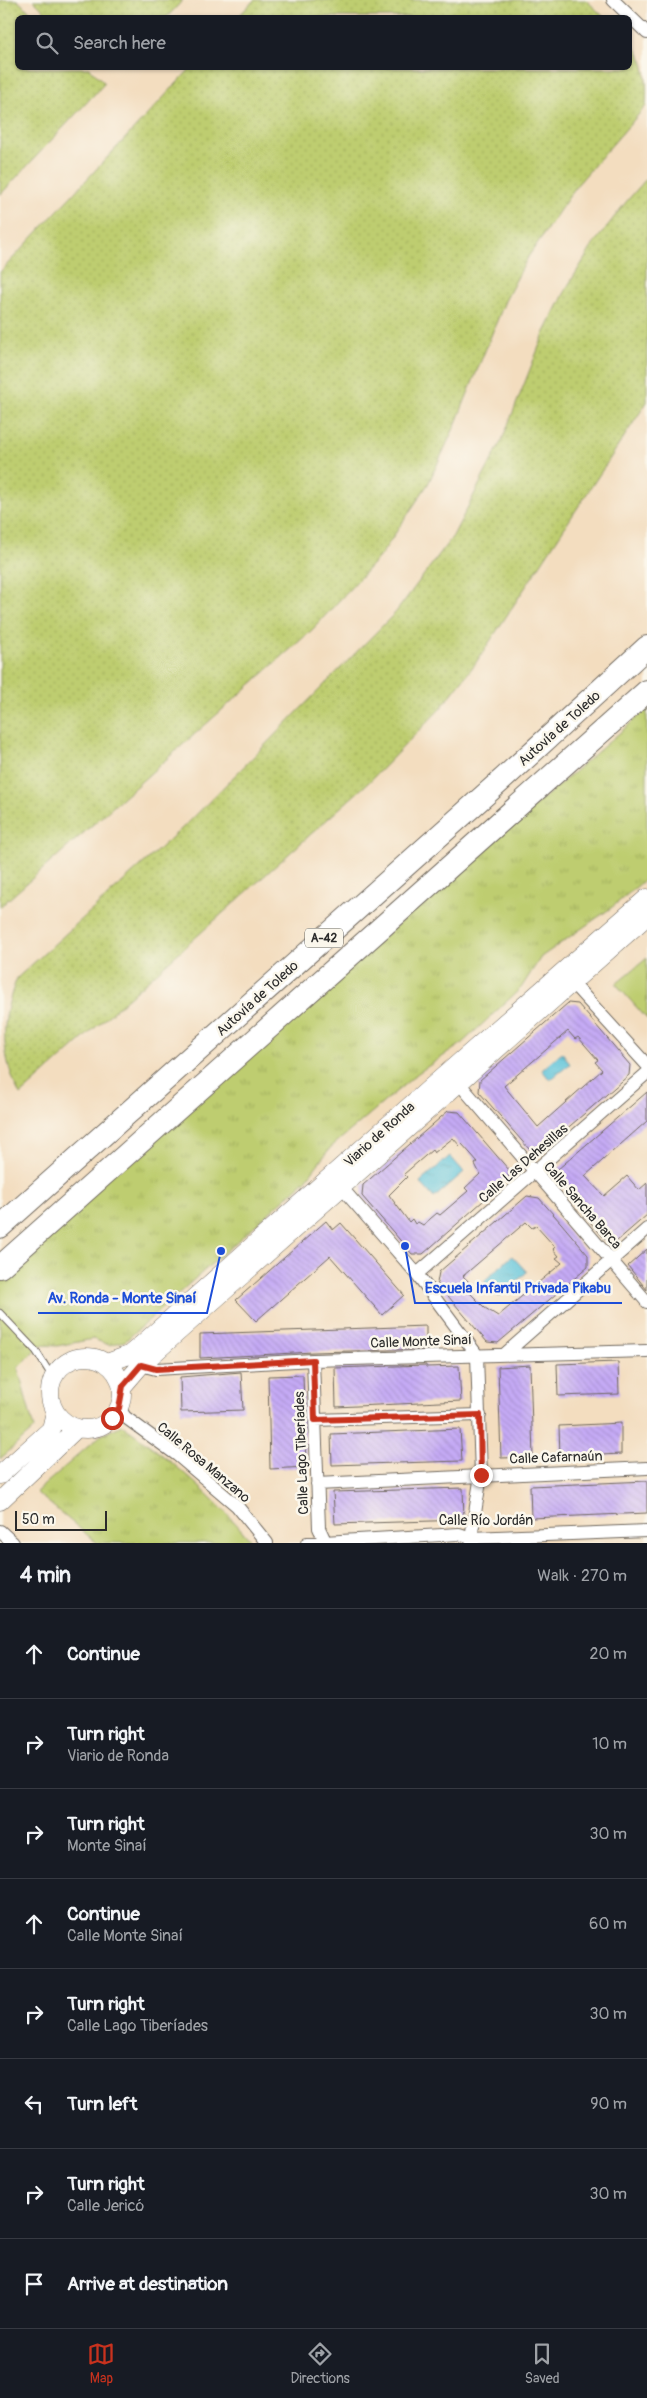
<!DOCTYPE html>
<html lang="en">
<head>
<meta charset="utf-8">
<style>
  :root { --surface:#171b24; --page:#242831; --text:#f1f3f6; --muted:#9ea1a6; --line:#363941; --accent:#c8321e }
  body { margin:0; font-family:Pangolin,sans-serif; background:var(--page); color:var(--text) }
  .scale { position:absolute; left:15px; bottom:12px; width:92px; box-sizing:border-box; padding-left:5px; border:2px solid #2b2b2b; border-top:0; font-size:14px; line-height:18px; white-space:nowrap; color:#2b2b2b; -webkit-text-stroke:4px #fbf7ec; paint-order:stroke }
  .stop { position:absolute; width:15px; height:15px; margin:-11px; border:4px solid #c8321e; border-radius:50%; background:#fff }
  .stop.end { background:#c8321e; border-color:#fff; box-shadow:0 1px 5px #0008 }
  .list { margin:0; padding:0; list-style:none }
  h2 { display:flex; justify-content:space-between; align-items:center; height:65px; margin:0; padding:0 20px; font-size:21px }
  h2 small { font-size:16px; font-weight:400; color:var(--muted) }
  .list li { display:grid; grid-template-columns:32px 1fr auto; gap:15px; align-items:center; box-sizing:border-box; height:90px; padding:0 20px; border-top:1px solid var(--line) }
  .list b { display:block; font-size:19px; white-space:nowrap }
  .list p { margin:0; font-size:16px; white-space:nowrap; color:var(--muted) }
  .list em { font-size:16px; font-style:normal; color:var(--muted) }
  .icon { flex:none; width:28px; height:28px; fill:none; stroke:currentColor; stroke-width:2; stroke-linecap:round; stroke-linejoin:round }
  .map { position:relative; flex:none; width:647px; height:1543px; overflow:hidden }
  .search { position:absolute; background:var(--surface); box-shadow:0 1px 4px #0004; left:15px; right:15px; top:15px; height:55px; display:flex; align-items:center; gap:12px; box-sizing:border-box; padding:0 18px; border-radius:8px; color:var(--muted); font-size:19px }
  .sheet { height:785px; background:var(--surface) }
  nav { display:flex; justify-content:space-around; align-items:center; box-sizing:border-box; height:70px; border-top:1px solid var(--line); background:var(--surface); font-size:14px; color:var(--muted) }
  nav a { display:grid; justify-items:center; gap:2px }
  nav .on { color:var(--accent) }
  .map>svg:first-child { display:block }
</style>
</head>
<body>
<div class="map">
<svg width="647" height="1543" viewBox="0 0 647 1543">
  <defs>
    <pattern id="grass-dots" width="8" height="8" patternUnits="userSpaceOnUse" patternTransform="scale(1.25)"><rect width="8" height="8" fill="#becd6f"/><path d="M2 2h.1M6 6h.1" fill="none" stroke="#a3b060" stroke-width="1.8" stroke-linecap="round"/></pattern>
    <pattern id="park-tufts" width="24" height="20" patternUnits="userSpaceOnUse" patternTransform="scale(1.25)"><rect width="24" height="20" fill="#becd6f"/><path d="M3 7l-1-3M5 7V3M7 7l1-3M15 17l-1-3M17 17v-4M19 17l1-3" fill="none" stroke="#a3b060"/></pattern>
    <pattern id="water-ripples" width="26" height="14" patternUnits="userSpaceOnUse" patternTransform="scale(1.25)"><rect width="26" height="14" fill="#5cc3d9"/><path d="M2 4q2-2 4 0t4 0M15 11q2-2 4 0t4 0" fill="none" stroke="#4c9fb0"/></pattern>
    <pattern id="building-back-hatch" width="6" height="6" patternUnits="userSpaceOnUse" patternTransform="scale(1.25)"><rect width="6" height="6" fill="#c5aaf5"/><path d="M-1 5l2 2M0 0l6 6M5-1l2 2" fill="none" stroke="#a992d2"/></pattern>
  </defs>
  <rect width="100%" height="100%" fill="#fbf7ec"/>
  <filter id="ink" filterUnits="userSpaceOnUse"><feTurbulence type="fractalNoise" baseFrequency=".02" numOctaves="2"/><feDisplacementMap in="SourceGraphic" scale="10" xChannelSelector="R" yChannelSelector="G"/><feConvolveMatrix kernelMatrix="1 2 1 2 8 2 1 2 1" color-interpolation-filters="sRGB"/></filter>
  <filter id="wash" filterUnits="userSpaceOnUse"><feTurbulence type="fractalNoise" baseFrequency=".0096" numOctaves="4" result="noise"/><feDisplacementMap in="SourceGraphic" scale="20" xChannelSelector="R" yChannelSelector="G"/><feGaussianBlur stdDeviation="1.12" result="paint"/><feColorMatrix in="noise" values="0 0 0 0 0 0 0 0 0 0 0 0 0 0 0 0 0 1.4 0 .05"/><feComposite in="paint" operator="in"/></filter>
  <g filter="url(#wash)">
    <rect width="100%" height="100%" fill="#f3ddbf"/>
    <path fill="url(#grass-dots)" stroke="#747c4d" d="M0 0H17L36 17 18 18V68H89L105 83 0 195Z
      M33 0H183L167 17 51 18Z
      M254 0H586L604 17H238Z
      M630 41C647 60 647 79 646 106L577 185 528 257 505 301 454 428 428 484 381 555 312 630 0 907V272L191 68H630Z
      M647 178V402L475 664 440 709 369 782 20 1095C0 1054 0 1021 17 978L190 821 396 612 453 536 502 440 544 334 569 284 595 242 626 202Z"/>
    <path fill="url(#park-tufts)" stroke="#747c4d" d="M647 709V878L611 908 541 957 521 988 460 1045 418 1073 330 1148 306 1180 125 1341 109 1345 93 1339 57 1346 41 1345 18 1368 34 1429 0 1459V1268Z
      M122 1425C170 1459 213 1495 251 1541L248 1543H97L36 1492 100 1436Z"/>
    <path fill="#becd6f" stroke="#747c4d" d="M647 958V1019L616 984Z"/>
    <path fill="url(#water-ripples)" stroke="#447782" d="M562 1052 570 1064 550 1080 542 1070Z
      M450 1156 464 1172 434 1198 420 1182Z
      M512 1256 527 1272 499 1297 484 1281Z"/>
    <g id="blocks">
      <path fill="url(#building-back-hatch)" fill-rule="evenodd" d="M568 1003 578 1004 630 1065 629 1075 541 1151 529 1149 479 1092 480 1080ZM568 1031 575 1039 578 1037 598 1060 595 1062 602 1070 538 1127 504 1086Z
        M647 1092V1121L585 1176 604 1196 627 1176 639 1190 647 1183V1215L617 1241 605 1239 583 1214 585 1212 556 1178 557 1170Z
        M448 1111 459 1112 509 1170 508 1179 423 1254H412L362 1196 363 1185ZM453 1138 460 1146 462 1144 478 1162 475 1164 480 1174 465 1188 468 1191 440 1215 437 1213 423 1225 418 1222 415 1224 412 1219 409 1222 389 1195 407 1177 404 1174 432 1150 434 1153Z
        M527 1196 539 1198 561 1223 588 1255V1267L498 1343 487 1342 437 1283 439 1272ZM526 1222 532 1228 536 1226 555 1247 553 1249 559 1256 556 1258 562 1263 498 1316 485 1308 470 1293 472 1291 467 1284 469 1282 463 1276Z
        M326 1221 333 1230 341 1223 404 1295 382 1315 330 1256 256 1321 236 1300Z
        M647 1249V1290L628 1266Z
        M426 1326V1349L313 1352 200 1358V1334Z
        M618 1362 619 1394 558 1396 557 1364Z
        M426 1365V1367L459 1366 461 1401 336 1407 335 1368Z
        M530 1365 533 1457 501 1458 498 1367Z
        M241 1372 243 1410 181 1412 180 1377Z
        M303 1375 306 1467 270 1469 268 1376Z
        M621 1423V1454L560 1457 559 1426Z
        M460 1429 462 1461 332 1465 331 1434Z
        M647 1481V1513L531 1518 530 1486Z
        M463 1488 464 1520 335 1524 333 1492Z"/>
    </g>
  </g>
  <g filter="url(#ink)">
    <use href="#blocks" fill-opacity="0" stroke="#71695f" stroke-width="1"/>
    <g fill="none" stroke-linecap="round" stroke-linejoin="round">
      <defs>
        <path id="lane" d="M0 1313 36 1351 53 1378"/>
        <path id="street" d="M613 0 647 33
          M566 976 647 1065
          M458 1082 647 1302
          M341 1187 417 1274 477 1355 481 1475 471 1538 473 1543
          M417 1274 647 1073
          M506 1353 647 1229
          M313 1360 319 1528 326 1543
          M141 1365 156 1369 313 1360 647 1351
          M119 1408 125 1417 177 1455 237 1506 267 1543
          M315 1420 480 1415
          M317 1484 647 1468
          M0 1531 13 1543
          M307 1543 459 1534 471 1538 647 1531"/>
        <path id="secondary" d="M50 1393a36 36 0 1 1 72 0a36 36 0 1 1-72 0Z
          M107 1363 129 1355 141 1345 431 1087 647 898
          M123 1386 141 1365 647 916
          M0 1475 51 1429 55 1412
          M0 1501 76 1429"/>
        <path id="highway" d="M0 1227 504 778 647 647
          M0 1267 647 691"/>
      </defs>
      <use href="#lane" stroke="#71695f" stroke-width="8"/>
      <use href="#street" stroke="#71695f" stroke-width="14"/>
      <use href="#secondary" stroke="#71695f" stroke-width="19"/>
      <use href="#highway" stroke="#71695f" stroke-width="24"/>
      <use href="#lane" stroke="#fff" stroke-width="6"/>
      <use href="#street" stroke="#fff" stroke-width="12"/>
      <use href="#secondary" stroke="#fff" stroke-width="18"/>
      <use href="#highway" stroke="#fff" stroke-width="22"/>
    </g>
  </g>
  <g fill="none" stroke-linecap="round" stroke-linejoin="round" filter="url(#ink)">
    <path stroke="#c8321e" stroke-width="6" d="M112 1418 119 1408 123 1386 141 1365 156 1369 313 1360 315 1420 480 1415 481 1475"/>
  </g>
  <g text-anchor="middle" stroke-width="5" stroke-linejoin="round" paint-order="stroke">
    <rect fill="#fbf7ec" stroke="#696865" stroke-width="1" x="305" y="928.5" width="38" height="19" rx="4"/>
    <g font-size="12" font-weight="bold" fill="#2b2b2b">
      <text x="324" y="942">A-42</text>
    </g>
    <g font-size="14" fill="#2b2b2b" stroke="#fbf7ec">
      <text transform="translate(559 728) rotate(-42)" y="5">Autovía de Toledo</text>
      <text transform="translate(257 998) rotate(-42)" y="5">Autovía de Toledo</text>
      <text transform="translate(379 1134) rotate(-42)" y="5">Viario de Ronda</text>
      <text transform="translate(523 1163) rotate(-41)" y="5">Calle Las Dehesillas</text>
      <text transform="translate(583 1205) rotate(49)" y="5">Calle Sancha Barca</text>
      <text transform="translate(421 1341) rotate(-2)" y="5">Calle Monte Sinaí</text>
      <text transform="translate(301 1453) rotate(-92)" y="5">Calle Lago Tiberíades</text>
      <text transform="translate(556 1457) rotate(-2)" y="5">Calle Cafarnaún</text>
      <text transform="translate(204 1462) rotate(40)" y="5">Calle Rosa Manzano</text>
      <text x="486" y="1525">Calle Río Jordán</text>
    </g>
  </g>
  <path fill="none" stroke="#1d4ed8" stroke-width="2" d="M405 1246L415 1303H622M221 1251L207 1313H38"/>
  <g fill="#1d4ed8" stroke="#fbf7ec" stroke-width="2">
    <circle cx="405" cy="1246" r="5"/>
    <circle cx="221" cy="1251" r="5"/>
  </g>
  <g font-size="15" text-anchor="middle" font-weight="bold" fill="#1d4ed8" stroke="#fbf7ec" stroke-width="5" stroke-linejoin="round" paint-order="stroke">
    <text x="518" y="1293">Escuela Infantil Privada Pikabu</text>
    <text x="122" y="1303">Av. Ronda - Monte Sinaí</text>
  </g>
</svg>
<div class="scale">50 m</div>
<div class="stop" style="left:112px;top:1418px"></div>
<div class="stop end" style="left:481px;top:1475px"></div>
<div class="search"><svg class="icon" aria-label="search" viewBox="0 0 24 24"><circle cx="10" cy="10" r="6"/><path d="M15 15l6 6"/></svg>Search here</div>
</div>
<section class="sheet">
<h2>4 min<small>Walk · 270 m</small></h2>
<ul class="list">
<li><svg class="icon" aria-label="ahead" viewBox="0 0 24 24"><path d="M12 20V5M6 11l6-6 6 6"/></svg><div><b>Continue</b></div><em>20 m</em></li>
<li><svg class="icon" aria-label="right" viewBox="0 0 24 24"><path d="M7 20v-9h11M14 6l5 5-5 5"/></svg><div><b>Turn right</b><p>Viario de Ronda</p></div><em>10 m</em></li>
<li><svg class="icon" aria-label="right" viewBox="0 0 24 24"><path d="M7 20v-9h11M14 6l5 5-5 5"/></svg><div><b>Turn right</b><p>Monte Sinaí</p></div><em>30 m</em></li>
<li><svg class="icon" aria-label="ahead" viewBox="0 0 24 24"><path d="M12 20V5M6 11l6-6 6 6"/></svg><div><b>Continue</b><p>Calle Monte Sinaí</p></div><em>60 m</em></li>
<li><svg class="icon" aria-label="right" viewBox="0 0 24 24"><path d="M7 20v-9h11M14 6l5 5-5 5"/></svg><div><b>Turn right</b><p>Calle Lago Tiberíades</p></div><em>30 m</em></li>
<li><svg class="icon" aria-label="left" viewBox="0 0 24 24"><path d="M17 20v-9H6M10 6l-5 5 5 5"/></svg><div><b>Turn left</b></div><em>90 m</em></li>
<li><svg class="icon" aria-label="right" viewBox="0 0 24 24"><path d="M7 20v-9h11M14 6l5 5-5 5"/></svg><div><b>Turn right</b><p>Calle Jericó</p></div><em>30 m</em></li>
<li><svg class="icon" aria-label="arrive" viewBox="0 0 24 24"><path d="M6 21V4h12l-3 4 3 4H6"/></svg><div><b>Arrive at destination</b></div></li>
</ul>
</section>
<nav>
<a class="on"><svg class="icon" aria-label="map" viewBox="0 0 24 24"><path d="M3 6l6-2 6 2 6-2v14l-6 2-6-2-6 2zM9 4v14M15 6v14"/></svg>Map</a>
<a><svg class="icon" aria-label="directions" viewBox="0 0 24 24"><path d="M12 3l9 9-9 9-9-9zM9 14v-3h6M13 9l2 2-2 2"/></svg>Directions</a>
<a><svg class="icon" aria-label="saved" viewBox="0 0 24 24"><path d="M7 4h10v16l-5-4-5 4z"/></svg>Saved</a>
</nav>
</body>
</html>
